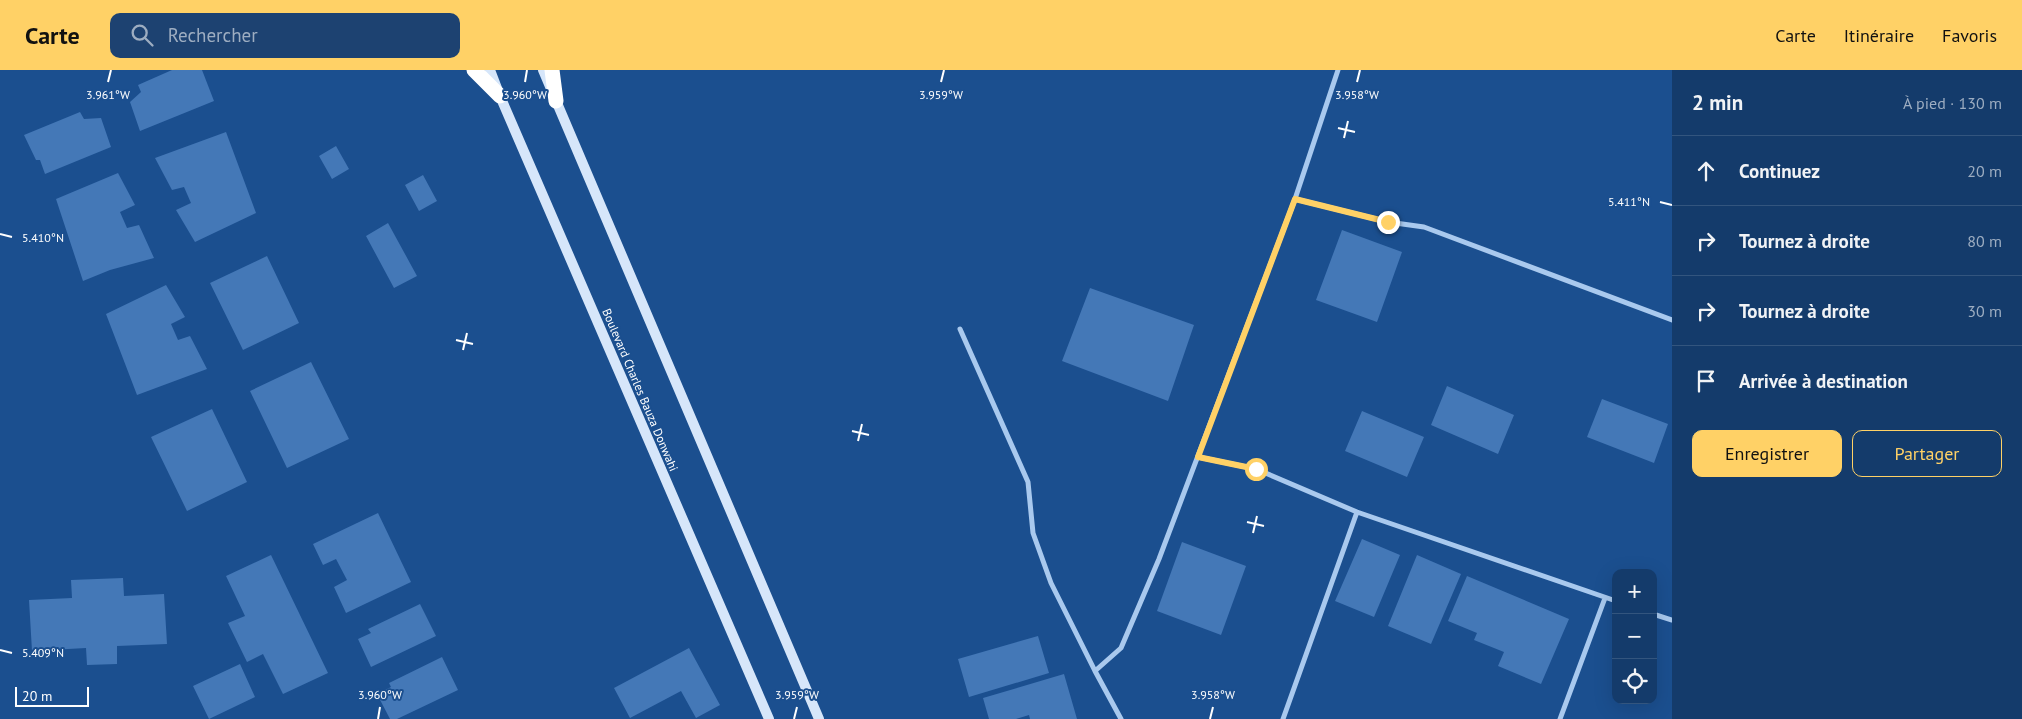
<!DOCTYPE html>
<html lang="fr">
<head>
<meta charset="utf-8">
<style>
  :root { --surface:#143b6b; --page:#1d4271; --text:#f1f3f6; --muted:#9dadc1; --line:#33557e; --accent:#ffd166 }
  body { margin:0; font-family:"PT Sans",sans-serif; background:var(--page); color:var(--text) }
  .controls { position:absolute; right:15px; bottom:15px; display:grid; overflow:hidden; border-radius:10px; box-shadow:0 5px 20px #0002 }
  .controls button { width:45px; height:45px; display:grid; place-items:center; padding:0; border:0; border-bottom:1px solid var(--line); background:var(--surface); color:var(--text); font:25px sans-serif }
  .scale { position:absolute; left:15px; bottom:12px; width:74px; box-sizing:border-box; padding-left:5px; border:2px solid #fff; border-top:0; font-size:14px; line-height:18px; white-space:nowrap; color:#fff; -webkit-text-stroke:4px #1b4f8f; paint-order:stroke }
  .stop { position:absolute; width:15px; height:15px; margin:-11px; border:4px solid #ffd166; border-radius:50%; background:#fff }
  .stop.end { background:#ffd166; border-color:#fff; box-shadow:0 1px 5px #0008 }
  .list { margin:0; padding:0; list-style:none }
  h2 { display:flex; justify-content:space-between; align-items:center; height:65px; margin:0; padding:0 20px; font-size:21px }
  h2 small { font-size:16px; font-weight:400; color:var(--muted) }
  .list li { display:grid; grid-template-columns:32px 1fr auto; gap:15px; align-items:center; box-sizing:border-box; height:70px; padding:0 20px; border-top:1px solid var(--line) }
  .list b { display:block; font-size:19px; white-space:nowrap }
  .list em { font-size:16px; font-style:normal; color:var(--muted) }
  .actions { display:flex; gap:10px; padding:15px 20px }
  .actions a { flex:1; padding:11px 0; border:1px solid var(--accent); border-radius:10px; text-align:center; font-size:18px; color:var(--accent) }
  .actions .main { background:var(--accent); color:#111 }
  .icon { flex:none; width:28px; height:28px; fill:none; stroke:currentColor; stroke-width:2; stroke-linecap:round; stroke-linejoin:round }
  .map { position:relative; flex:none; width:1672px; height:649px; overflow:hidden }
  header { display:flex; align-items:center; gap:30px; box-sizing:border-box; height:70px; padding:0 25px; background:var(--accent); color:#111 }
  header strong { font-size:24px }
  nav { display:flex; gap:28px; margin-inline-start:auto; font-size:18px }
  .search { width:350px; height:45px; background:var(--page); display:flex; align-items:center; gap:12px; box-sizing:border-box; padding:0 18px; border-radius:10px; color:var(--muted); font-size:19px }
  main { display:flex }
  aside { flex:1; background:var(--surface) }
  .map>svg:first-child { display:block }
</style>
</head>
<body>
<header>
<strong>Carte</strong>
<div class="search"><svg class="icon" aria-label="search" viewBox="0 0 24 24"><circle cx="10" cy="10" r="6"/><path d="M15 15l6 6"/></svg>Rechercher</div>
<nav><a>Carte</a><a>Itinéraire</a><a>Favoris</a></nav>
</header>
<main>
<div class="map">
<svg width="1672" height="649" viewBox="0 0 1672 649">
  <rect width="100%" height="100%" fill="#1b4f8f"/>
  <path fill="#4478b7" d="M172 0H202L214 31 140 61 130 32 141 22 138 15Z
    M80 42 84 49 101 48 111 77 45 104 40 90H36L24 65Z
    M226 62 256 143 195 172 176 140 191 133 184 117 172 120 155 88Z
    M336 76 349 99 332 109 319 86Z
    M118 103 135 135 120 142 127 158 139 155 154 188 110 200 83 211 56 129Z
    M423 105 437 131 419 141 405 115Z
    M388 153 417 206 394 218 366 166Z
    M1342 160 1402 182 1377 252 1316 230Z
    M267 186 299 253 243 280 210 213Z
    M166 215 185 247 171 254 178 270 190 266 207 299 137 325 106 244Z
    M1090 218 1194 255 1168 331 1062 291Z
    M311 292 349 369 287 398 250 321Z
    M1447 316 1514 345 1498 384 1431 355Z
    M1602 329 1668 354 1654 393 1587 367Z
    M212 339 247 412 187 441 151 367Z
    M1362 341 1424 367 1407 407 1345 381Z
    M378 443 411 512 346 543 334 517 347 510 336 489 323 495 313 474Z
    M1362 469 1400 485 1374 547 1335 531Z
    M1182 472 1246 496 1221 565 1157 541Z
    M271 485 328 603 283 624 263 584 247 592 228 553 245 546 226 506Z
    M1417 485 1461 504 1431 574 1388 556Z
    M1467 506 1569 549 1541 614 1498 596 1504 582 1474 570 1477 563 1448 551Z
    M123 508 124 526 164 524 167 574 117 576V594L87 595 86 578 32 581 29 530 72 528 71 510Z
    M420 534 436 566 371 597 358 569 371 563 368 559Z
    M1038 566 1049 603 969 627 958 589Z
    M689 578 720 635 696 648 681 621 630 648 614 618Z
    M442 587 458 620 397 649H390L377 624 391 617 389 613Z
    M240 594 255 627 209 649 193 616Z
    M1064 604 1077 649H1030L1029 645 1016 649H989L983 628Z"/>
  <g fill="none" stroke-linecap="round" stroke-linejoin="round">
    <path stroke="#a9c9ee" stroke-width="5" d="M1295 129 1388 152 1424 157 1672 250
      M960 259 1028 412 1033 463 1051 513 1095 601 1121 649
      M1198 387 1256 399 1357 442 1616 531
      M1653 544 1672 550
      M1095 601 1121 578 1159 489 1295 129 1338 0
      M1283 649 1357 442
      M1560 649 1605 528"/>
    <path stroke="#d6e6fa" stroke-width="10" d="M490 0 500 26 769 649
      M543 0 819 649"/>
    <path stroke="#fff" stroke-width="15" d="M474 0 500 26
      M552 0 556 31"/>
  </g>
  <g fill="none" stroke-linecap="round" stroke-linejoin="round">
    <path stroke="#ffd166" stroke-width="6" d="M1256 399 1198 387 1295 129 1388 152"/>
  </g>
  <path fill="none" stroke="#fff" stroke-width="2" d="M108 12 111 0M525 12 527 0M941 12 944 0M1357 12 1360 0M1338 58 1355 62M1344 68 1348 51M1660 132 1672 135M0 164 12 167M456 270 473 274M463 280 467 263M852 361 869 365M858 371 862 354M1247 452 1264 456M1253 463 1257 446M0 580 12 583M378 649 380 637M794 649 797 637M1210 649 1213 637"/>
  <g text-anchor="middle" stroke-width="4" stroke-linejoin="round" paint-order="stroke">
    <g font-size="12" fill="#fff" stroke="#1b4f8f">
      <text transform="translate(640 320) rotate(67)" y="4">Boulevard Charles Bauza Donwahi</text>
    </g>
  </g>
  <g font-size="12" text-anchor="middle" fill="#fff" stroke="#1b4f8f" stroke-width="4" stroke-linejoin="round" paint-order="stroke">
    <text x="108" y="29">3.961°W</text>
    <text x="525" y="29">3.960°W</text>
    <text x="941" y="29">3.959°W</text>
    <text x="1357" y="29">3.958°W</text>
    <text x="1629" y="136">5.411°N</text>
    <text x="43" y="172">5.410°N</text>
    <text x="43" y="587">5.409°N</text>
    <text x="380" y="629">3.960°W</text>
    <text x="797" y="629">3.959°W</text>
    <text x="1213" y="629">3.958°W</text>
  </g>
</svg>
<div class="controls">
<button>+</button>
<button>−</button>
<button><svg class="icon" aria-label="locate" viewBox="0 0 24 24"><circle cx="12" cy="12" r="6"/><path d="M12 2v4M12 18v4M2 12h4M18 12h4"/></svg></button>
</div>
<div class="scale">20 m</div>
<div class="stop" style="left:1256px;top:399px"></div>
<div class="stop end" style="left:1388px;top:152px"></div>
</div>
<aside>
<h2>2 min<small>À pied · 130 m</small></h2>
<ul class="list">
<li><svg class="icon" aria-label="ahead" viewBox="0 0 24 24"><path d="M12 20V5M6 11l6-6 6 6"/></svg><div><b>Continuez</b></div><em>20 m</em></li>
<li><svg class="icon" aria-label="right" viewBox="0 0 24 24"><path d="M7 20v-9h11M14 6l5 5-5 5"/></svg><div><b>Tournez à droite</b></div><em>80 m</em></li>
<li><svg class="icon" aria-label="right" viewBox="0 0 24 24"><path d="M7 20v-9h11M14 6l5 5-5 5"/></svg><div><b>Tournez à droite</b></div><em>30 m</em></li>
<li><svg class="icon" aria-label="arrive" viewBox="0 0 24 24"><path d="M6 21V4h12l-3 4 3 4H6"/></svg><div><b>Arrivée à destination</b></div></li>
</ul>
<div class="actions"><a class="main">Enregistrer</a><a>Partager</a></div>
</aside>
</main>
</body>
</html>
